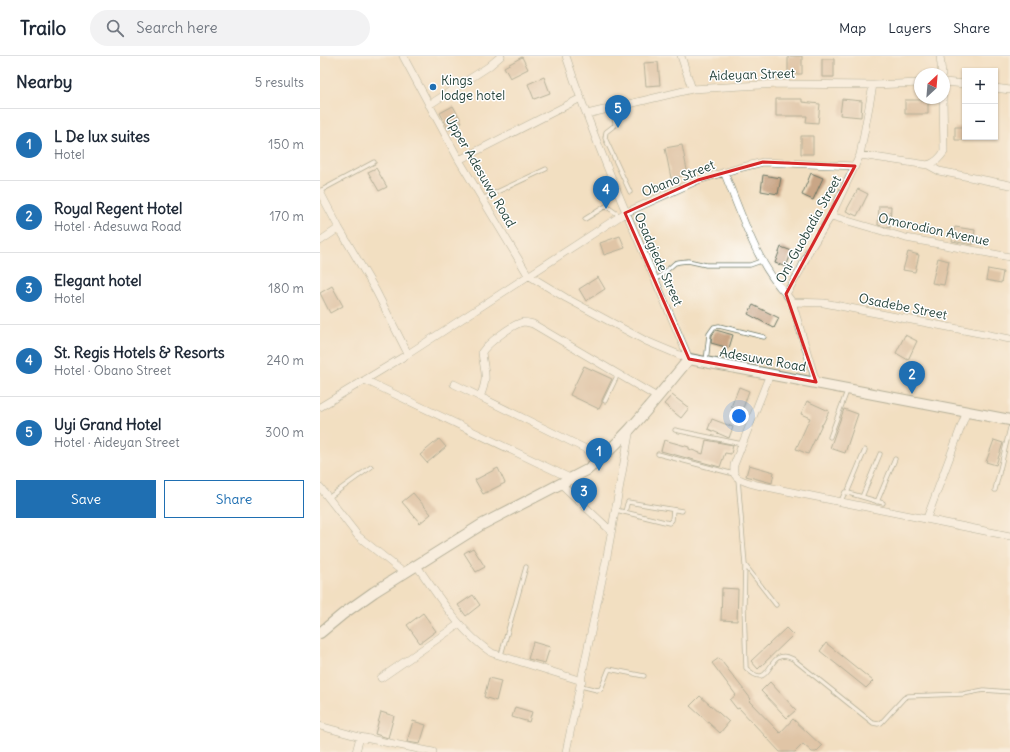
<!DOCTYPE html>
<html lang="en">
<head>
<meta charset="utf-8">
<style>
  :root { --surface:#fff; --page:#f2f2f3; --text:#1f2937; --muted:#747a83; --line:#e0e1e3; --accent:#1f6fb2 }
  body { margin:0; font-family:Delius,sans-serif; background:var(--page); color:var(--text) }
  .controls { position:absolute; right:12px; top:12px; display:grid; overflow:hidden; border-radius:0px; box-shadow:0 1px 3px #0004 }
  .controls button { width:36px; height:36px; display:grid; place-items:center; padding:0; border:0; border-bottom:1px solid var(--line); background:var(--surface); color:var(--text); font:20px sans-serif }
  .compass { position:absolute; left:594px; top:12px; width:36px; height:36px; border-radius:50%; background:var(--surface); box-shadow:0 1px 3px #0004; rotate:26deg }
  .you { position:absolute; left:419px; top:360px; width:14px; height:14px; margin:-10px; border:3px solid #fff; border-radius:50%; background:#1a73e8; box-shadow:0 0 0 6px #1a73e833 }
  .badge { display:grid; place-items:center; width:26px; height:26px; border-radius:50%; background:var(--accent); color:#fff; font-size:13px; font-weight:700 }
  .pin { position:absolute; translate:-50% -33px; filter:drop-shadow(0 1px 2px #0008) }
  .pin::after { content:''; position:absolute; top:21px; width:14px; height:12px; background:inherit; clip-path:polygon(0 0,100% 0,50% 100%) }
  .list { margin:0; padding:0; list-style:none }
  h2 { display:flex; justify-content:space-between; align-items:center; height:52px; margin:0; padding:0 16px; font-size:17px }
  h2 small { font-size:13px; font-weight:400; color:var(--muted) }
  .list li { display:grid; grid-template-columns:26px 1fr auto; gap:12px; align-items:center; box-sizing:border-box; height:72px; padding:0 16px; border-top:1px solid var(--line) }
  .list b { display:block; font-size:15px; white-space:nowrap }
  .list p { margin:0; font-size:13px; white-space:nowrap; color:var(--muted) }
  .list em { font-size:13px; font-style:normal; color:var(--muted) }
  .actions { display:flex; gap:8px; padding:12px 16px }
  .actions a { flex:1; padding:9px 0; border:1px solid var(--accent); border-radius:0px; text-align:center; font-size:14px; color:var(--accent) }
  .actions .main { background:var(--accent); color:#fff }
  .icon { flex:none; width:22px; height:22px; fill:none; stroke:currentColor; stroke-width:2; stroke-linecap:round; stroke-linejoin:round }
  .map { position:relative; flex:none; width:690px; height:696px; overflow:hidden }
  header { display:flex; align-items:center; gap:24px; box-sizing:border-box; height:56px; padding:0 20px; background:var(--surface); border-bottom:1px solid var(--line) }
  header strong { font-size:19px }
  nav { display:flex; gap:22px; margin-inline-start:auto; font-size:14px }
  .search { width:280px; height:36px; background:var(--page); display:flex; align-items:center; gap:10px; box-sizing:border-box; padding:0 14px; border-radius:22px; color:var(--muted); font-size:15px }
  main { display:flex }
  aside { flex:1; background:var(--surface) }
  .map>svg:first-child { display:block }
</style>
</head>
<body>
<header>
<strong>Trailo</strong>
<div class="search"><svg class="icon" aria-label="search" viewBox="0 0 24 24"><circle cx="10" cy="10" r="6"/><path d="M15 15l6 6"/></svg>Search here</div>
<nav><a>Map</a><a>Layers</a><a>Share</a></nav>
</header>
<main>
<aside>
<h2>Nearby<small>5 results</small></h2>
<ul class="list">
<li><span class="badge">1</span><div><b>L De lux suites</b><p>Hotel</p></div><em>150 m</em></li>
<li><span class="badge">2</span><div><b>Royal Regent Hotel</b><p>Hotel · Adesuwa Road</p></div><em>170 m</em></li>
<li><span class="badge">3</span><div><b>Elegant hotel</b><p>Hotel</p></div><em>180 m</em></li>
<li><span class="badge">4</span><div><b>St. Regis Hotels &amp; Resorts</b><p>Hotel · Obano Street</p></div><em>240 m</em></li>
<li><span class="badge">5</span><div><b>Uyi Grand Hotel</b><p>Hotel · Aideyan Street</p></div><em>300 m</em></li>
</ul>
<div class="actions"><a class="main">Save</a><a>Share</a></div>
</aside>
<div class="map">
<svg width="690" height="696" viewBox="0 0 690 696">
  <rect width="100%" height="100%" fill="#fff"/>
  <filter id="ink" filterUnits="userSpaceOnUse"><feTurbulence type="fractalNoise" baseFrequency=".025" numOctaves="2"/><feDisplacementMap in="SourceGraphic" scale="8" xChannelSelector="R" yChannelSelector="G"/><feConvolveMatrix kernelMatrix="1 2 1 2 8 2 1 2 1" color-interpolation-filters="sRGB"/></filter>
  <filter id="wash" filterUnits="userSpaceOnUse"><feTurbulence type="fractalNoise" baseFrequency=".012" numOctaves="4" result="noise"/><feDisplacementMap in="SourceGraphic" scale="16" xChannelSelector="R" yChannelSelector="G"/><feGaussianBlur stdDeviation="0.9" result="paint"/><feColorMatrix in="noise" values="0 0 0 0 0 0 0 0 0 0 0 0 0 0 0 0 0 1.4 0 .05"/><feComposite in="paint" operator="in"/></filter>
  <g filter="url(#wash)">
    <rect width="100%" height="100%" fill="#f2dfc1"/>
    <g id="blocks">
      <path fill="#c9a686" d="M468 0H482V18H468Z
        M202 1 208 13 190 22 184 11Z
        M502 3H514V21H502Z
        M338 6 340 29 326 30 324 7Z
        M224 21 230 37 214 43 208 28Z
        M456 43H482V46L500 48 498 67 486 66 487 60H456Z
        M522 43 542 45 541 61 520 59Z
        M585 44H608V58H585Z
        M133 50 142 66 129 74 120 57Z
        M635 71H645V84H635Z
        M481 80H493V98H481Z
        M362 89 368 119 351 122 345 92Z
        M56 112 67 131 59 135 48 116Z
        M491 117 503 122 493 144 482 139Z
        M443 119 461 122 458 138 441 135Z
        M538 133 548 138 537 160 526 155Z
        M559 150H571L570 172 558 169Z
        M635 171 655 174 653 189 632 185Z
        M300 180 305 192 284 199 280 187Z
        M461 191 472 195 466 211 455 207Z
        M588 196 599 199 595 216 583 214Z
        M618 202 629 205 624 229 612 227Z
        M668 213 683 216 681 227 666 224Z
        M278 221 285 233 266 245 259 233Z
        M12 230 23 250 10 257 0 237Z
        M433 249 459 262 454 272 428 258Z
        M396 274 413 279 409 292 391 287 392 279Z
        M585 279 597 285 588 304 576 297Z
        M264 310 292 323 282 344V347L279 353 250 339Z
        M419 331 429 335 422 355 411 351Z
        M352 339 369 352 361 362 344 348Z
        M487 345 509 355 503 368H502L488 398 476 393 490 362 481 358Z
        M524 353 538 358 525 397 510 392Z
        M392 363 413 371 409 382 388 373Z
        M119 383 126 391 107 407 100 399Z
        M344 384 369 391V393L383 398 386 384 413 389 411 398 405 397 400 411 341 395Z
        M674 384 683 387 676 409 666 406Z
        M429 409 454 416 452 427 426 420Z
        M178 412 185 427 163 438 155 424Z
        M93 437 111 458 100 467 82 446Z
        M153 492 165 511 156 516 144 497Z
        M402 532 418 533 417 565 401 564Z
        M153 539 160 549 146 560 138 549Z
        M103 557 116 575 100 587 87 569Z
        M466 572 473 579 438 613 431 605Z
        M213 586 230 591 225 607 208 603Z
        M506 587 553 625 546 632 500 595Z
        M399 602 431 643 429 645 460 677 473 663 502 690 496 696H492L483 688 475 696H460L419 652 417 653 410 644 416 639 392 607Z
        M169 622 181 625 176 645 164 641Z
        M450 626 476 654 467 662 441 635Z
        M380 640 409 666 400 677 370 650Z
        M195 651 212 656 209 666 192 661Z
        M61 656 74 660 68 682 55 678Z
        M93 665 106 669 100 688 87 686Z"/>
    </g>
  </g>
  <g filter="url(#ink)">
    <use href="#blocks" fill-opacity="0" stroke="#697665" stroke-width="1"/>
    <g fill="none" stroke-linecap="round" stroke-linejoin="round">
      <defs>
        <path id="lane" d="M294 51 295 69 286 76 285 82 310 136
          M0 135 54 106
          M162 143 226 113
          M265 163 286 150 300 160
          M336 224 355 207 359 206 368 205 386 209H430L441 205
          M386 306 389 278 394 271 399 270 444 281
          M285 345 298 318
          M355 374 422 388
          M510 381 527 335
          M338 398 414 418
          M418 423 425 509 424 550 426 612C454 639 445 588 473 603L553 667 558 668 561 667 584 642 588 640 643 638 664 634 690 636
          M675 434 690 372
          M527 437 545 394
          M542 441 560 398
          M8 442 51 411
          M521 445 525 436 563 447
          M557 446 575 403
          M296 454 349 467 352 464 353 454
          M305 456 307 448 308 446 362 455
          M425 509 456 549
          M181 599 206 511
          M261 630 277 634 281 633 289 613 324 620"/>
        <path id="street" d="M83 0 139 104 208 219 246 242 326 285 369 303
          M246 0C280 104 327 202 369 303
          M361 0 372 33
          M620 0 622 18
          M624 26 645 28
          M553 29 540 99 608 109C616 106 619 103 624 96L623 42
          M675 32 690 34
          M109 49 168 11 181 0
          M267 58 372 33 458 28 553 29 600 27
          M139 104 261 42
          M608 109 619 115 690 129
          M404 116C421 156 436 207 466 238
          M0 136 19 172 56 235 88 298
          M511 160 586 182 690 201
          M0 185 19 172
          M472 246 504 247 690 283
          M450 318 414 409C414 412 413 416 415 419 419 427 448 431 457 433L690 480
          M45 324 252 423
          M496 326 472 246 466 238 480 215 489 195 511 160 540 99
          M134 328 270 395
          M160 341C169 319 164 317 162 296 168 287 193 268 203 266 206 266 209 267 213 268L337 341
          M0 351 88 298 305 157 378 124 419 112 443 106 535 110
          M241 428 291 475
          M0 431 38 480 84 517
          M607 462 647 355
          M97 510C119 541 140 576 172 597L262 625
          M61 622 139 568
          M0 670 40 681 113 696
          M36 696 40 681
          M246 696 287 500 310 373"/>
        <path id="secondary" d="M0 577 23 558 54 536 161 469 267 414C306 383 337 341 369 303L690 364"/>
      </defs>
      <use href="#lane" stroke="#697665" stroke-width="5"/>
      <use href="#street" stroke="#697665" stroke-width="8"/>
      <use href="#secondary" stroke="#697665" stroke-width="12"/>
      <use href="#lane" stroke="#fff" stroke-width="3.5"/>
      <use href="#street" stroke="#fff" stroke-width="7"/>
      <use href="#secondary" stroke="#fff" stroke-width="10"/>
    </g>
  </g>
  <path d="M0 0H690V696H0ZM443 106 535 110 466 238 496 326 369 303 305 157 378 124Z" fill="#f2dfc1" fill-opacity=".55" fill-rule="evenodd"/>
  <path fill="none" stroke="#d62828" stroke-width="3" stroke-linejoin="round" d="M443 106 535 110 466 238 496 326 369 303 305 157 378 124Z"/>
  <circle fill="#1f6fb2" stroke="#fff" stroke-width="1.5" cx="113" cy="31" r="4"/>
  <g text-anchor="middle" stroke-width="3" stroke-linejoin="round" paint-order="stroke">
    <g font-size="13" fill="#1f3d34" stroke="#fff">
      <text transform="translate(432 18) rotate(-2)" y="5">Aideyan Street</text>
      <text transform="translate(161 115) rotate(60)" y="5">Upper Adesuwa Road</text>
      <text transform="translate(358 122) rotate(-22)" y="5">Obano Street</text>
      <text transform="translate(488 173) rotate(-61)" y="5">Oni-Guobadia Street</text>
      <text transform="translate(614 173) rotate(12)" y="5">Omorodion Avenue</text>
      <text transform="translate(339 203) rotate(66)" y="5">Osadgiede Street</text>
      <text transform="translate(583 250) rotate(11)" y="5">Osadebe Street</text>
      <text transform="translate(443 303) rotate(10)" y="5">Adesuwa Road</text>
    </g>
    <g font-size="13" fill="#1f3d34" stroke="#fff" text-anchor="start">
      <text x="121" y="29">Kings<tspan x="121" dy="15">lodge hotel</tspan></text>
    </g>
  </g>
</svg>
<div class="controls">
<button>+</button>
<button>−</button>
</div>
<svg class="compass" viewBox="-18 -18 36 36"><path d="M0-13l5 13h-10z" fill="#e53935"/><path d="M0 13l5-13h-10z" fill="#747a83"/></svg>
<div class="you"></div>
<div class="pin badge" style="left:279px;top:415px">1</div>
<div class="pin badge" style="left:592px;top:338px">2</div>
<div class="pin badge" style="left:264px;top:455px">3</div>
<div class="pin badge" style="left:286px;top:153px">4</div>
<div class="pin badge" style="left:298px;top:72px">5</div>
</div>
</main>
</body>
</html>
